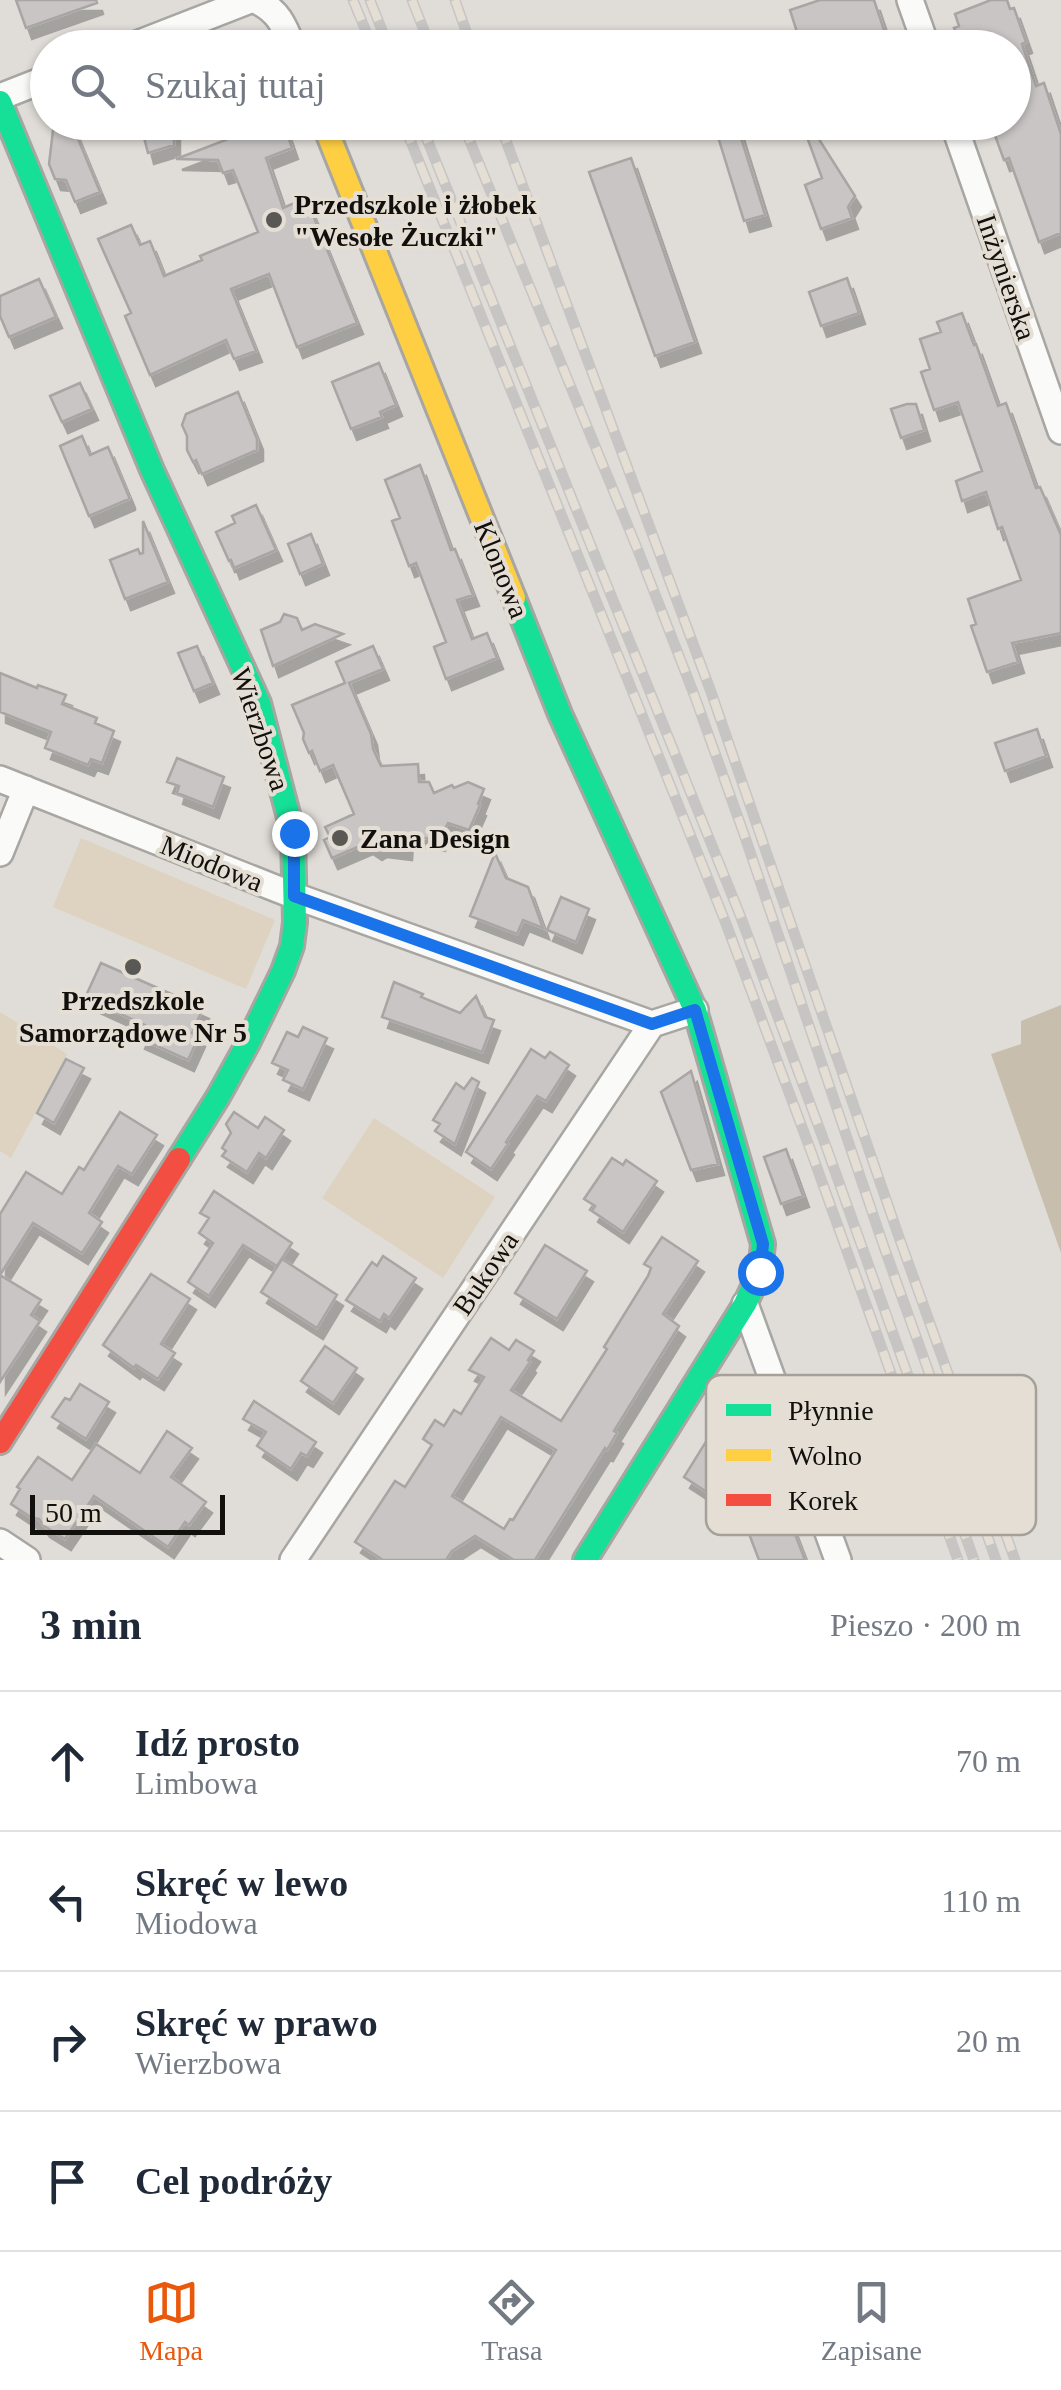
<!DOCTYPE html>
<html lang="pl">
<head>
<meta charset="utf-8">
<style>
  :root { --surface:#fff; --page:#f6f6f7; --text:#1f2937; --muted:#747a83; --line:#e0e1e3; --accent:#ea580c }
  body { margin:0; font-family:"Times New Roman",serif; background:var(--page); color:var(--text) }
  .scale { position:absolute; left:30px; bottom:25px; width:195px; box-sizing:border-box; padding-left:10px; border:5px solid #12100d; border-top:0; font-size:28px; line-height:35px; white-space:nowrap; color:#12100d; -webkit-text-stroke:8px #e4ded4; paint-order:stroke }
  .stop { position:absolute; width:30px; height:30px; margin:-22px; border:8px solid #1a73e8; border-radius:50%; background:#fff }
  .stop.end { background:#1a73e8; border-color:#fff; box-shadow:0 2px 10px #0008 }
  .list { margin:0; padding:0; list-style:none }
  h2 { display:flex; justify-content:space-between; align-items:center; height:130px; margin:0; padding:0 40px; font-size:42px }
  h2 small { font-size:32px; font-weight:400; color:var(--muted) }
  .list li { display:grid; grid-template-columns:65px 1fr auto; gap:30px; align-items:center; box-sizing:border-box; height:140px; padding:0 40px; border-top:2px solid var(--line) }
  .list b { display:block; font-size:38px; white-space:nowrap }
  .list p { margin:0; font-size:32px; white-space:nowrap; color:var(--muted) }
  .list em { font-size:32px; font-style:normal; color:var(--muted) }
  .icon { flex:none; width:55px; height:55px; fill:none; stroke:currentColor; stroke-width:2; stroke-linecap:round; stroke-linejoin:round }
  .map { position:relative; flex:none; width:1061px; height:1560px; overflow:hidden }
  .search { position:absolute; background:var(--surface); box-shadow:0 2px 8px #0004; left:30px; right:30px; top:30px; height:110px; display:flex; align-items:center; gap:25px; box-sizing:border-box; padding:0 35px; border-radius:55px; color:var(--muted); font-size:38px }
  .sheet { height:690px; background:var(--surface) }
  nav { display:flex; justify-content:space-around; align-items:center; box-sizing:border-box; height:140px; border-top:2px solid var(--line); background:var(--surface); font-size:28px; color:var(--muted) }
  nav a { display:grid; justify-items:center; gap:5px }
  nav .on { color:var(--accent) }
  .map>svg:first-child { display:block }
</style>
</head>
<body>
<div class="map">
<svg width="1061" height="1560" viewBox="0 0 1061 1560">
  <defs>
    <filter id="shadow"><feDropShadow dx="6" dy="11" stdDeviation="0" flood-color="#0004"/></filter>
  </defs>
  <rect width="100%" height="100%" fill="#e0ddd8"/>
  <path fill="#ddd3c0" d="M81 838 275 920 246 989 53 907Z
    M0 1012 67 1054 11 1158 0 1151Z
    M374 1118 495 1197 443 1278 322 1198Z"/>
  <path fill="#c8bead" d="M1061 1005V1253L991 1054 1021 1044V1021Z"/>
  <path fill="#c8c5c4" stroke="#a8a5a4" stroke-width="2.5" fill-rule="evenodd" filter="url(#shadow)" d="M16 0H96L97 3 26 28Z
    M820 0H874L890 48H802L790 10Z
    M991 0H1007L1010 9 1014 8 1026 42 1022 44 1036 86 1044 83 1061 134V233L1039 242 1009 158 1004 160 990 122H1014V48H961L954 28 959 26 955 14Z
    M54 122H71L100 192 75 202 66 180 55 179 49 164Z
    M140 122H174V145L148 153Z
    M241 122H283L292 148 266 158 283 208 306 198 357 323 297 347 269 274 231 289 256 351 234 359 226 340 150 375 125 316 131 313 98 239 131 225 140 245 150 241 164 276 202 260 200 256 258 232 233 170 223 173 218 160 176 159 244 133Z
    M731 122H736L765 215 744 221 715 127Z
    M815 133 855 196 848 207 852 218 821 229 805 185 822 178 807 137Z
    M631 158 695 342 655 356 589 172Z
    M847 278 859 313 821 326 809 292Z
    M39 279 56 317 9 337 0 316V296Z
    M962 313 974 345 976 344 998 406 1006 403 1036 488 1040 487 1061 535V633L1012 643 1018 662 987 672 971 626 976 624 968 599 1021 580 1002 527 998 529 986 492 962 501 956 481 982 471 958 402 934 410 921 372 930 369 920 339 941 332 937 322Z
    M379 363 396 405 380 412 382 417 351 429 332 382Z
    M80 383 92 409 62 422 50 396Z
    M238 392 257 439V450L202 474 196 460 193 462 187 450V436L182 425 186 414Z
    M907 404H916L924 430 901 438 891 409Z
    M82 436 90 455 108 447 129 497V499L89 516 60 446Z
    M420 465 451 550 455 549 473 595 457 600 472 639 487 633 497 658 446 679 434 647 446 642 416 563 409 566 392 521 400 518 385 480Z
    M256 505 276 550 234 568 231 560 229 561 216 532 235 523 232 516Z
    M143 521 168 582 125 599 110 560 138 549 140 554 143 553Z
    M311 534 323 564 300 574 288 544Z
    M284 614 297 618 302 630 315 624 343 634 273 666 261 630 280 622Z
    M197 646 213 683 194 691 178 653Z
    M373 646 383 669 349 683 371 734 373 749 381 766 418 764 419 782H429L434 793 452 785 454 788 468 782 484 789 478 804 480 805 469 830 448 823 439 840 407 836 406 849 381 846 376 849 367 843 332 858 324 840 330 837 325 827 354 814 333 765 320 771 312 751 309 753 303 739 304 733 292 705 345 683 336 662Z
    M0 673 37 688 38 685 66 695 62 704 97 718 95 723 114 731 102 763 91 759 88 765 45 748 51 732 0 712Z
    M1037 729 1046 756 1005 771 995 743Z
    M177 758 224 777 213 807 177 793 179 786 167 782Z
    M495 853 506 878 528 887 543 928 523 920 517 934 470 916Z
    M561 897 589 909 576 942 547 930Z
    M101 963 203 1008 192 1033 199 1036 188 1060 139 1038 145 1025 85 998Z
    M394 982 423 994 421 997 460 1013 476 996 485 1017 494 1020 482 1052 382 1017Z
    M303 1027 327 1038 303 1089 283 1080 288 1070 272 1063 287 1032 298 1037Z
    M531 1049 545 1058 550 1052 569 1065 546 1101 537 1096 506 1142 508 1144 491 1169 466 1152Z
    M66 1059 84 1068 54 1123 37 1113Z
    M691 1071 718 1164 691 1170 661 1092Z
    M472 1078 479 1082 455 1144 435 1131 440 1124 433 1120 456 1083 464 1089Z
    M120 1112 157 1135 132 1174 118 1166 89 1213 102 1222 82 1253 33 1223 0 1275 41 1300 31 1315 40 1321 0 1382V1214L26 1172 62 1194 79 1167 84 1170Z
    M234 1112 258 1128 265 1117 284 1130 266 1158 259 1153 247 1172 222 1156 226 1151 222 1148 231 1133 226 1124Z
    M786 1149 803 1196 781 1204 764 1157Z
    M612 1158 623 1165 626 1160 657 1181 623 1232 592 1211 595 1206 584 1199Z
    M214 1191 292 1243 277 1266 243 1245 209 1296 188 1282 213 1243 199 1233 209 1218 200 1213Z
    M662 1237 698 1261 663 1314 679 1326 614 1431 617 1433 607 1450 605 1448 535 1560H514L475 1536 452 1551 446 1560H383L355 1542 395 1481 405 1487 432 1445 423 1439 435 1420 444 1426 454 1410 461 1414 484 1377 469 1370 491 1338 509 1350 516 1340 534 1351 528 1360 530 1362 511 1390 561 1421 607 1349 604 1347 648 1276 651 1268 644 1264ZM501 1417 556 1450 513 1520 510 1519 504 1529 452 1496Z
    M545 1245 587 1271 557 1319 515 1293Z
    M383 1256 416 1278 389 1318 384 1314 380 1321 346 1300 372 1262 377 1266Z
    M282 1259 337 1295 317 1328 261 1292Z
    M151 1274 190 1299 161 1344 175 1353 158 1379 136 1365 134 1368 103 1345Z
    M325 1346 357 1368 333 1403 301 1381Z
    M80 1384 109 1402 86 1439 52 1417 65 1398 70 1400Z
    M254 1401 316 1442 307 1456 301 1453 291 1469 257 1446 266 1432 243 1419Z
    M746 1409 760 1444 750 1460 743 1455 716 1498 684 1477 720 1419Z
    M167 1431 192 1448 171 1477 206 1502 189 1525 185 1522 168 1547 94 1496 65 1539 44 1526 39 1519 32 1518 11 1504 20 1489 17 1487 38 1457 72 1480 96 1444 140 1473Z
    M769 1508 771 1513 785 1508 805 1560H759L743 1518Z"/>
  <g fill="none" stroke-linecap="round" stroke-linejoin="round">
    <defs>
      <path id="street" d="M255 0C278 10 284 25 293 48
        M910 0 927 48
        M127 48 250 0
        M0 97 48 78
        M953 122 1061 431
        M0 779 295 896 652 1024
        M0 853 26 789
        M745 1304 838 1560
        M0 1542 27 1560
        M293 1560 652 1024 695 1010"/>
      <path id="fast" d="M0 102 152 470 259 703 293 833 295 922 292 946 283 971 248 1043 218 1097 179 1159
        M514 598 560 714 695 1010 763 1244 760 1272 745 1304 585 1560"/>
      <path id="slow" d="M323 122 514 598"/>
      <path id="jam" d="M0 1442 179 1159"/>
    </defs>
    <use href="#street" stroke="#a8a6a2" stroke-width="30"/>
    <use href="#fast" stroke="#a8a6a2" stroke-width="28"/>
    <use href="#slow" stroke="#a8a6a2" stroke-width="28"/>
    <use href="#jam" stroke="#a8a6a2" stroke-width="28"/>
    <use href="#street" stroke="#fafaf9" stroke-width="25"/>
    <use href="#fast" stroke="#16e098" stroke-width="22"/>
    <use href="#slow" stroke="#ffcf43" stroke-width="22"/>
    <use href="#jam" stroke="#f24e42" stroke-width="22"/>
    <defs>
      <path id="rail" d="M353 0 373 48
        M370 0 389 48
        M412 0 431 48
        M455 0 472 48
        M403 122 725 921 812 1154 958 1560
        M420 122 740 915 827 1149 974 1560
        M462 122 639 553 695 697 745 837 884 1247 996 1560
        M499 122 711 692 900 1240 1015 1560"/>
    </defs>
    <use href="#rail" stroke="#c6c5c4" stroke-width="11"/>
    <use href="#rail" stroke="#e4ded4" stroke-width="8" stroke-dasharray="22" stroke-linecap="butt"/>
  </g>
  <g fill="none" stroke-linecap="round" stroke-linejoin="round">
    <path stroke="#1a73e8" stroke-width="12" d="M294 833V896L652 1024 695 1010 763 1244 760 1272"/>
  </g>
  <g fill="#5a5854" stroke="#e4ded4" stroke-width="4">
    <circle cx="274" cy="220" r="10"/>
    <circle cx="340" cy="838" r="10"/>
    <circle cx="133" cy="967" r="10"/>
  </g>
  <g text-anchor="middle" stroke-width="8" stroke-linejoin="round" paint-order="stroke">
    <g font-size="28" font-weight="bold" fill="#12100d" stroke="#e4ded4" text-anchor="start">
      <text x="294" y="214">Przedszkole i żłobek<tspan x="294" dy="32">"Wesołe Żuczki"</tspan></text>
      <text x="360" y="848">Zana Design</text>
      <text x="133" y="1010" text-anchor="middle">Przedszkole<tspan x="133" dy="32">Samorządowe Nr 5</tspan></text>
    </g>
    <g font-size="28" fill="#12100d" stroke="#e4ded4">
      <text transform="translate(1007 277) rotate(71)" y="10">Inżynierska</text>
      <text transform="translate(502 569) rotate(68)" y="10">Klonowa</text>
      <text transform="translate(261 729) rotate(71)" y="10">Wierzbowa</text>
      <text transform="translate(212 863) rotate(22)" y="10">Miodowa</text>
      <text transform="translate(485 1273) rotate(-56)" y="10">Bukowa</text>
    </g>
  </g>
  <rect x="706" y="1375" width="330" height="160" rx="15" fill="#e4ded4" stroke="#a5a098" stroke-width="2.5"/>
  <rect x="726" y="1404" width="45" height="12" fill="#16e098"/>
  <rect x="726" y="1449" width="45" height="12" fill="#ffcf43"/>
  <rect x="726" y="1494" width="45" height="12" fill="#f24e42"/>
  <g font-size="28" fill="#12100d">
    <text x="788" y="1420">Płynnie</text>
    <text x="788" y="1465">Wolno</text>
    <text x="788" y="1510">Korek</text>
  </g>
</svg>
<div class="scale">50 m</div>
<div class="stop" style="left:760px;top:1272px"></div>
<div class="stop end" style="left:294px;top:833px"></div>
<div class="search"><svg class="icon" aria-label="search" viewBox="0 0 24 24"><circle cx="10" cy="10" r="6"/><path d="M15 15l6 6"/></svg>Szukaj tutaj</div>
</div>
<section class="sheet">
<h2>3 min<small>Pieszo · 200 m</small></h2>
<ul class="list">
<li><svg class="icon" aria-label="ahead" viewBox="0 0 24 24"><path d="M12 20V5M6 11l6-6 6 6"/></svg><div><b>Idź prosto</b><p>Limbowa</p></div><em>70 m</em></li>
<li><svg class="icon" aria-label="left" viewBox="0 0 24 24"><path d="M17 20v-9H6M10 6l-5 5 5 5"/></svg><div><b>Skręć w lewo</b><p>Miodowa</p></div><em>110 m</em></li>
<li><svg class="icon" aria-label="right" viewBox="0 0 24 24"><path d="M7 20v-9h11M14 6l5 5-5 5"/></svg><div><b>Skręć w prawo</b><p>Wierzbowa</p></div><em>20 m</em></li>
<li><svg class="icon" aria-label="arrive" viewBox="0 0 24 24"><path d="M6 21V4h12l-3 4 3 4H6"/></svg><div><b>Cel podróży</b></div></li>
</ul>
</section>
<nav>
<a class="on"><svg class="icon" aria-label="map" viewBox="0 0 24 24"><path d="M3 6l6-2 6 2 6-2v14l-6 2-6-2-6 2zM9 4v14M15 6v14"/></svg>Mapa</a>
<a><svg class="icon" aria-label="directions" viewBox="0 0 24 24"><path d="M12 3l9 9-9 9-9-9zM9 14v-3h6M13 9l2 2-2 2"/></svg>Trasa</a>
<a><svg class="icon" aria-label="saved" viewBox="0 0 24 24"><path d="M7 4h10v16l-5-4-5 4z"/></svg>Zapisane</a>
</nav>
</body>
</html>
